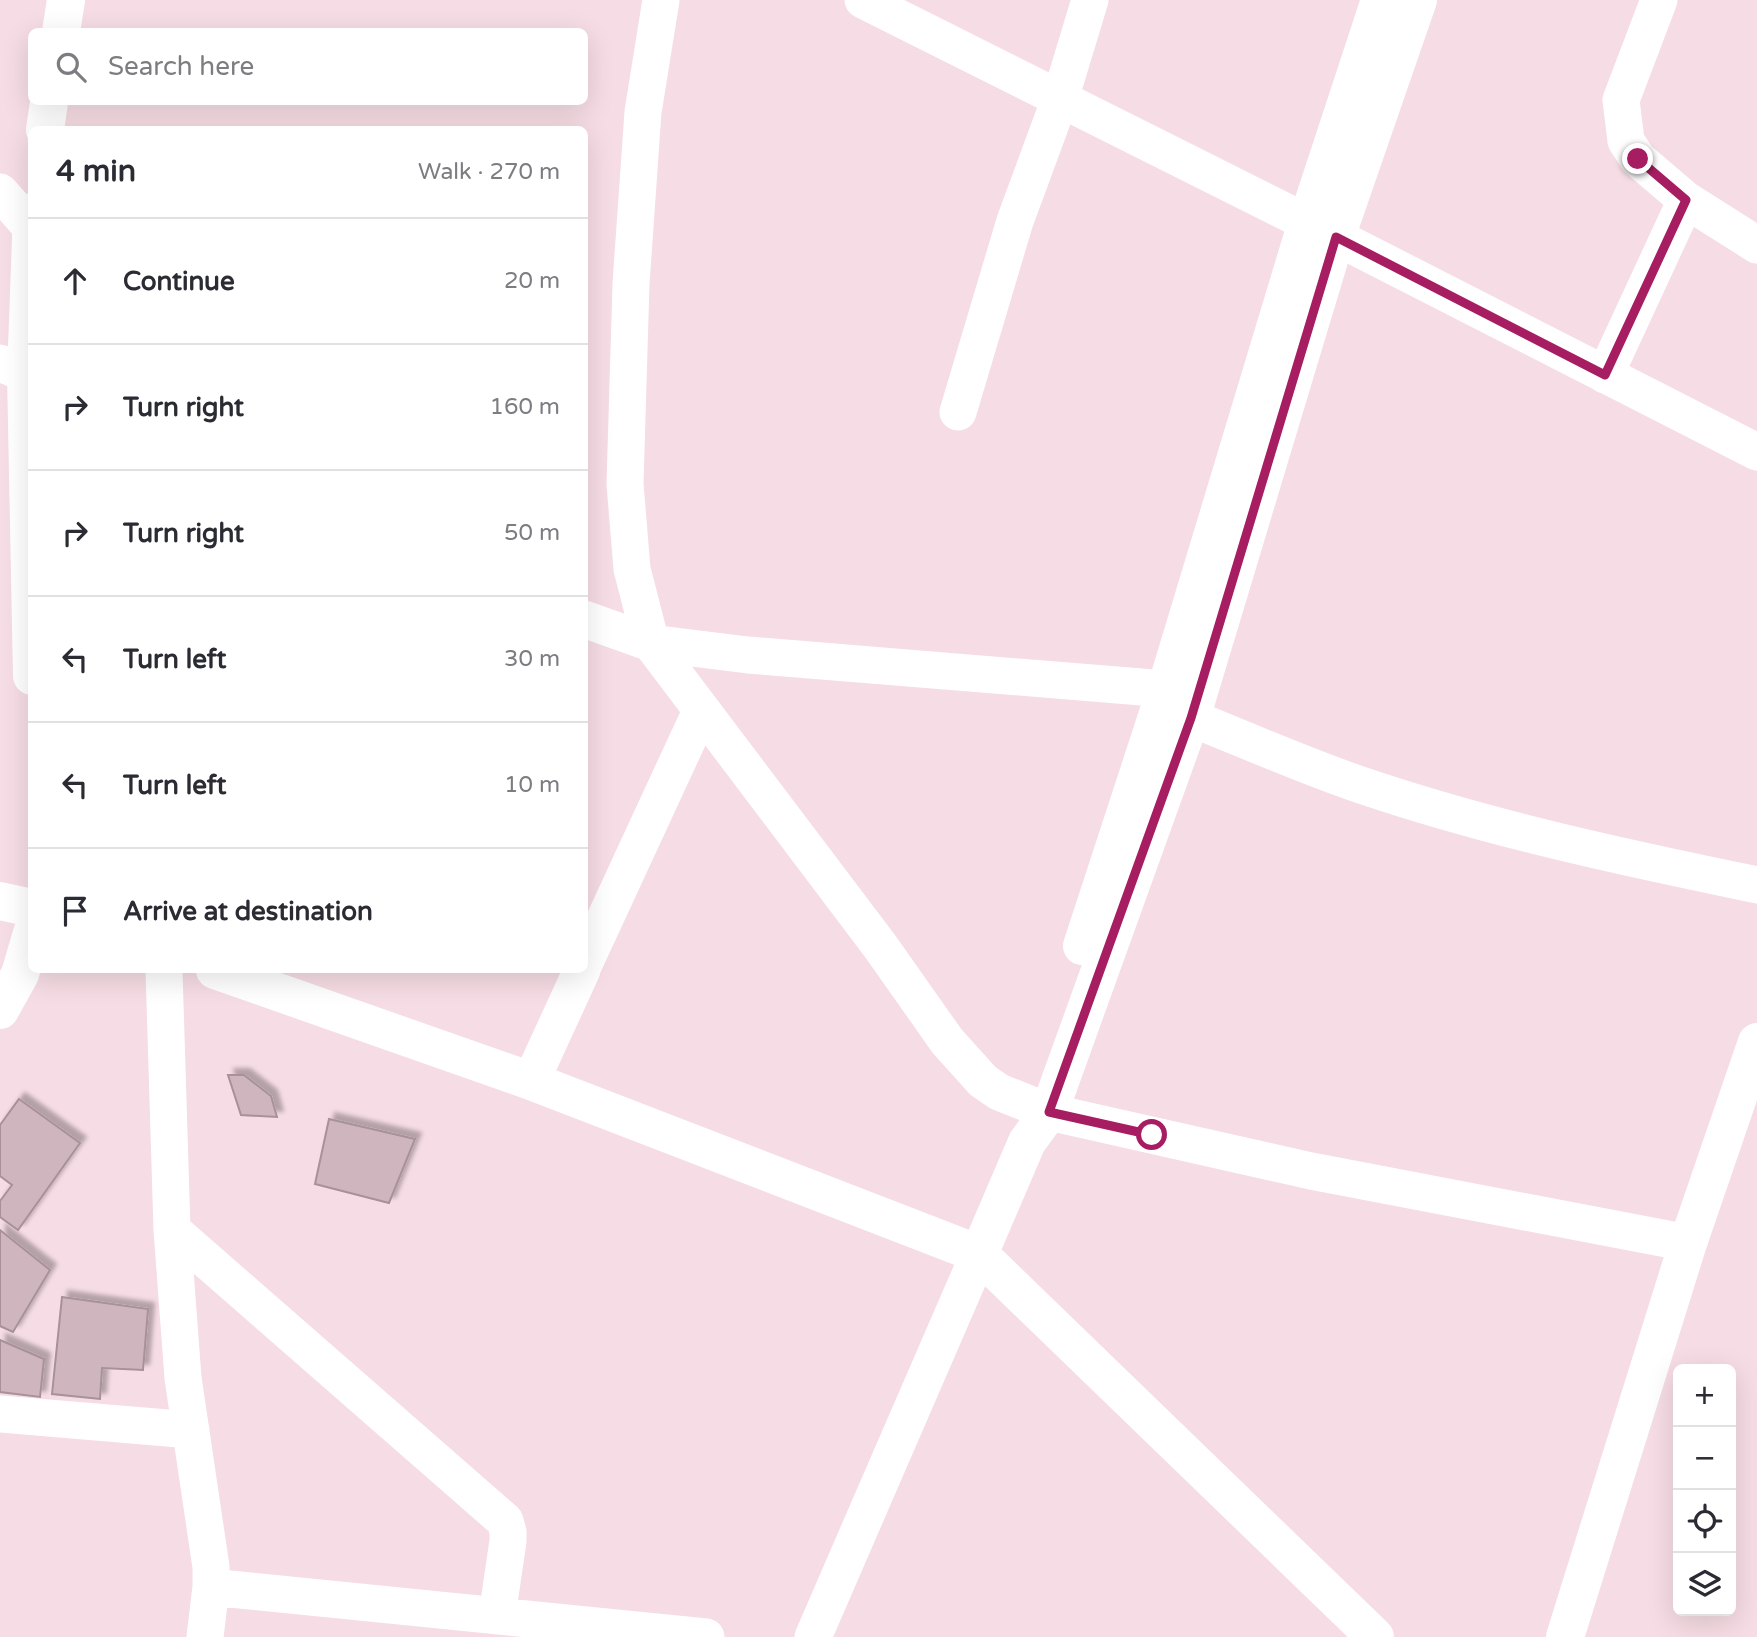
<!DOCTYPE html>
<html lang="en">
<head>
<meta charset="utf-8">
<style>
  :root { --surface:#fff; --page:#f7f7f7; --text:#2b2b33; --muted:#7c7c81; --line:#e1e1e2 }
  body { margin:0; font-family:"Varela Round",sans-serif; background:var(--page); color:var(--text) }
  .controls { position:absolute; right:21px; bottom:21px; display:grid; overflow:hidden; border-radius:10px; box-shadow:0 7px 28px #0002 }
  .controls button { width:63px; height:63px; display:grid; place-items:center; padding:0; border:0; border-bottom:2px solid var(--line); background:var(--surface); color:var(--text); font:35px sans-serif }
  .stop { position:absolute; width:21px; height:21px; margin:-16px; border:5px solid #a71d62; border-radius:50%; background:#fff }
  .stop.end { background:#a71d62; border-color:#fff; box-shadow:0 2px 7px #0008 }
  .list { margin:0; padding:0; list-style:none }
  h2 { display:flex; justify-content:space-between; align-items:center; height:91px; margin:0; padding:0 28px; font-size:30px }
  h2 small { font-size:23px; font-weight:400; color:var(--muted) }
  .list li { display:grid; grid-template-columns:46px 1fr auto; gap:21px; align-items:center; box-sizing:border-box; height:126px; padding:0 28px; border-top:2px solid var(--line) }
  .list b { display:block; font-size:26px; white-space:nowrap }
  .list em { font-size:23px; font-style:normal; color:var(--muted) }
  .icon { flex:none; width:38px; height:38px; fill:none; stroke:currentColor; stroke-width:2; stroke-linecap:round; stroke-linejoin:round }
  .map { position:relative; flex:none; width:1757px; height:1637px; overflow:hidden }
  .search { position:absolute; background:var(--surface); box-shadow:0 7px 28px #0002; left:28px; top:28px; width:560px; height:77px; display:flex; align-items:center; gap:18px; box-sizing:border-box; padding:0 24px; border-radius:10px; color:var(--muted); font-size:26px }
  .panel { position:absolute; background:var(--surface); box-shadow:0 7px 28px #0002; left:28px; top:126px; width:560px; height:847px; border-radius:10px }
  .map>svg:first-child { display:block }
</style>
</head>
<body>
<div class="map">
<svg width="1757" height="1637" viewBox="0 0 1757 1637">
  <defs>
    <filter id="shadow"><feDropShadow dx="6" dy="-6" stdDeviation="2" flood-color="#0004"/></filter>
  </defs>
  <rect width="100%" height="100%" fill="#f6dce4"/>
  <path fill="#cfb6be" stroke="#a89199" stroke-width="2" filter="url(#shadow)" d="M228 1075H244L271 1096 277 1117 241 1115Z
    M19 1099 80 1143 18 1230 0 1217V1201L12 1185 0 1176V1125Z
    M329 1119 415 1139 389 1203 315 1184Z
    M0 1230 50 1270 13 1332 0 1326Z
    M62 1297 148 1309 143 1370 102 1368 100 1399 52 1394Z
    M0 1340 44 1359 40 1397 0 1392Z"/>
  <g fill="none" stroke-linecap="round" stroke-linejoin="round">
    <path stroke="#fff" stroke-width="37" d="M661 0 643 112 631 284 625 484 632 569 651 643 880 946 947 1041 983 1081 999 1092 1049 1112 1311 1171 1688 1243
      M863 0 1336 237 1757 452
      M1659 0 1621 100 1626 141 1638 159 1686 200 1757 245
      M0 192 29 225
      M0 363 26 374
      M1605 375 1686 200
      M958 412 1015 221 1060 99 1090 0
      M584 619 651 643 748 655 1166 689
      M1191 718C1246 740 1300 764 1355 783 1486 828 1622 857 1757 885
      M584 964 701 711
      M164 970 172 1230 183 1378 211 1567V1587L205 1637
      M531 1081 582 970
      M172 1230 505 1521 508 1532V1541L497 1616
      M0 1414 191 1430
      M211 1587 706 1637
      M813 1637 979 1254"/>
    <path stroke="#fff" stroke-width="38" d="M61 32 66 0
      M45 130 49 102
      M32 212 26 374 32 676
      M0 901 32 908
      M1082 946 1166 689 1307 222 1380 0
      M215 970 531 1081 979 1254 1375 1637
      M0 1010 20 974 32 933
      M979 1254 1027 1142 1049 1112 1191 718 1336 237 1418 0
      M1565 1637 1688 1243 1757 1042"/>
  </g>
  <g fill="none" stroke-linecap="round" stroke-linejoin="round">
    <path stroke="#a71d62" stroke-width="9" d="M1152 1135 1049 1112 1191 718 1336 237 1605 375 1686 200 1638 159"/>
  </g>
</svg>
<div class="controls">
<button>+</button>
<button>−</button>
<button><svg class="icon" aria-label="locate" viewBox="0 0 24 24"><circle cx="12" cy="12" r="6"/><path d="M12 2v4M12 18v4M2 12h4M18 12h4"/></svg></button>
<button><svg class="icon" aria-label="layers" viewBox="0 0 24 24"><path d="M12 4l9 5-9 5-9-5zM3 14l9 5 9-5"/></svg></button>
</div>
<div class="stop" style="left:1152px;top:1135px"></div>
<div class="stop end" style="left:1638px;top:159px"></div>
<div class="search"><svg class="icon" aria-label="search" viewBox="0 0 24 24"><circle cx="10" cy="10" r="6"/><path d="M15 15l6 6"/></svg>Search here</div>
<section class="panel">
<h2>4 min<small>Walk · 270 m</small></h2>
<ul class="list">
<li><svg class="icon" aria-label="ahead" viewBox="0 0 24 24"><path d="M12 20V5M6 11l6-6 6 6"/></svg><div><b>Continue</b></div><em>20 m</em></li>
<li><svg class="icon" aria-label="right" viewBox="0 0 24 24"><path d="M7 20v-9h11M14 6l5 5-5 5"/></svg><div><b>Turn right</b></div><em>160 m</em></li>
<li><svg class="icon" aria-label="right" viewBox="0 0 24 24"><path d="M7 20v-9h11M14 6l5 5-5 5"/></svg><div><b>Turn right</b></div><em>50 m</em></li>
<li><svg class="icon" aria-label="left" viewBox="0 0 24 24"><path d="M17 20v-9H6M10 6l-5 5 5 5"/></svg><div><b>Turn left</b></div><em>30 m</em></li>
<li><svg class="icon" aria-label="left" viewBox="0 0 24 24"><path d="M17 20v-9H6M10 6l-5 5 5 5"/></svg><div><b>Turn left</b></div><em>10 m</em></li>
<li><svg class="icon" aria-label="arrive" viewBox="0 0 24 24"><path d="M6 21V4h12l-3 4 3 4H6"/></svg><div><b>Arrive at destination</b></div></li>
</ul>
</section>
</div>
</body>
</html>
